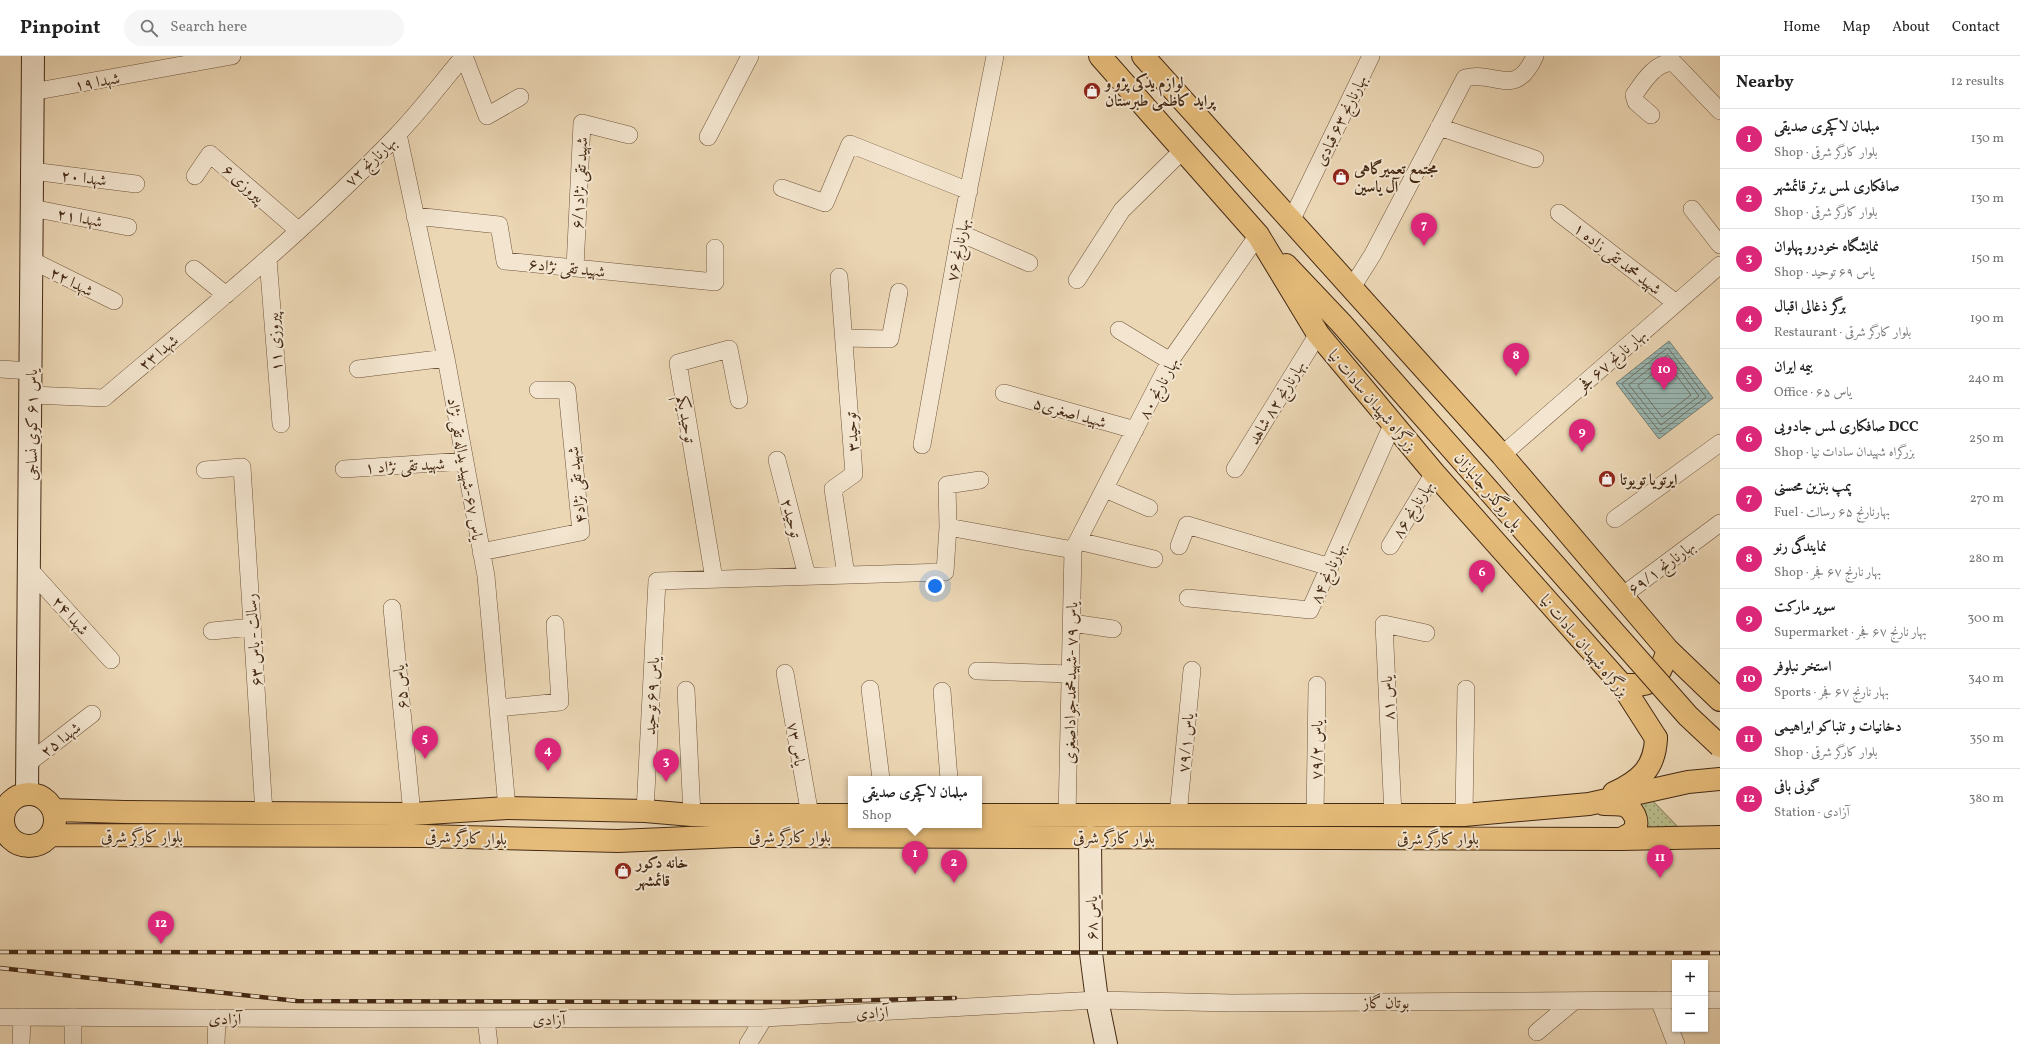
<!DOCTYPE html>
<html lang="en">
<head>
<meta charset="utf-8">
<style>
  :root { --surface:#fff; --page:#f6f6f6; --text:#222; --muted:#767676; --line:#e0e0e0; --accent:#db2777 }
  body { margin:0; font-family:Vollkorn,Amiri,serif; background:var(--page); color:var(--text) }
  .controls { position:absolute; right:12px; bottom:12px; display:grid; overflow:hidden; border-radius:0px; box-shadow:0 1px 3px #0004 }
  .controls button { width:36px; height:36px; display:grid; place-items:center; padding:0; border:0; border-bottom:1px solid var(--line); background:var(--surface); color:var(--text); font:20px sans-serif }
  .you { position:absolute; left:935px; top:530px; width:14px; height:14px; margin:-10px; border:3px solid #fff; border-radius:50%; background:#1a73e8; box-shadow:0 0 0 6px #1a73e833 }
  .badge { display:grid; place-items:center; width:26px; height:26px; border-radius:50%; background:var(--accent); color:#fff; font-size:13px; font-weight:700 }
  .pin { position:absolute; translate:-50% -33px; filter:drop-shadow(0 1px 2px #0008) }
  .pin::after { content:''; position:absolute; top:21px; width:14px; height:12px; background:inherit; clip-path:polygon(0 0,100% 0,50% 100%) }
  .popup { position:absolute; left:848px; top:720px; width:134px; height:52px; box-sizing:border-box; display:grid; place-content:center; border-radius:0px; background:var(--surface); filter:drop-shadow(0 1px 3px #0005); font-size:13px; white-space:nowrap; color:var(--muted) }
  .popup b { font-size:15px; color:var(--text) }
  .popup::after { content:''; position:absolute; left:50%; top:100%; margin-left:-8px; border:8px solid transparent; border-top-color:var(--surface) }
  .list { margin:0; padding:0; list-style:none }
  h2 { display:flex; justify-content:space-between; align-items:center; height:52px; margin:0; padding:0 16px; font-size:17px }
  h2 small { font-size:13px; font-weight:400; color:var(--muted) }
  .list li { display:grid; grid-template-columns:26px 1fr auto; gap:12px; align-items:center; box-sizing:border-box; height:60px; padding:0 16px; border-top:1px solid var(--line) }
  .list b { display:block; font-size:15px; white-space:nowrap }
  .list p { margin:0; font-size:13px; white-space:nowrap; color:var(--muted) }
  .list em { font-size:13px; font-style:normal; color:var(--muted) }
  .icon { flex:none; width:22px; height:22px; fill:none; stroke:currentColor; stroke-width:2; stroke-linecap:round; stroke-linejoin:round }
  .map { position:relative; flex:none; width:1720px; height:988px; overflow:hidden }
  header { display:flex; align-items:center; gap:24px; box-sizing:border-box; height:56px; padding:0 20px; background:var(--surface); border-bottom:1px solid var(--line) }
  header strong { font-size:19px }
  nav { display:flex; gap:22px; margin-inline-start:auto; font-size:14px }
  .search { width:280px; height:36px; background:var(--page); display:flex; align-items:center; gap:10px; box-sizing:border-box; padding:0 14px; border-radius:22px; color:var(--muted); font-size:15px }
  main { display:flex }
  aside { flex:1; background:var(--surface) }
  .map>svg:first-child { display:block }
</style>
</head>
<body>
<header>
<strong>Pinpoint</strong>
<div class="search"><svg class="icon" aria-label="search" viewBox="0 0 24 24"><circle cx="10" cy="10" r="6"/><path d="M15 15l6 6"/></svg>Search here</div>
<nav><a>Home</a><a>Map</a><a>About</a><a>Contact</a></nav>
</header>
<main>
<div class="map">
<svg width="1720" height="988" viewBox="0 0 1720 988">
  <defs>
    <pattern id="grass-dots" width="8" height="8" patternUnits="userSpaceOnUse"><rect width="8" height="8" fill="#babd8c"/><path d="M2 2h.1M6 6h.1" fill="none" stroke="#999a71" stroke-width="1.8" stroke-linecap="round"/></pattern>
    <pattern id="water-rules" width="6" height="5" patternUnits="userSpaceOnUse"><rect width="6" height="5" fill="#9ab8b4"/><path d="M0 2.5h6" fill="none" stroke="#7f9691"/></pattern>
  </defs>
  <rect width="100%" height="100%" fill="#ecd7b5"/>
  <filter id="stains"><feTurbulence type="fractalNoise" baseFrequency=".005" numOctaves="4"/><feColorMatrix values="0 0 0 0 .2 0 0 0 0 .09 0 0 0 0 .02 0 0 0 .5 -.17"/></filter>
  <radialGradient id="worn" r=".72"><stop offset=".6" stop-color="#630" stop-opacity="0"/><stop offset="1" stop-color="#630" stop-opacity=".3"/></radialGradient>
  <path fill="url(#grass-dots)" stroke="#807450" d="M1648 740 1680 773 1641 772 1629 742Z"/>
  <path fill="url(#water-rules)" stroke="#787f74" d="M1669 285 1713 342 1659 383 1616 327Z"/>
  <g fill="none" stroke-linecap="round" stroke-linejoin="round">
    <path stroke="#707164" stroke-width="1" d="M1668 292 1706 341 1660 376 1622 328Z
      M1668 299 1699 340 1661 369 1629 329Z
      M1667 307 1691 339 1662 361 1638 330Z"/>
    <defs>
      <path id="street" d="M464 0 487 60 520 41
        M32 36 232 0
        M1651 59 1636 46 1634 39C1643 26 1657 4 1674 7L1720 55
        M1439 71 1535 103
        M398 78 446 302 486 520 507 752
        M708 81 750 0
        M32 115 136 128
        M195 120 210 98 298 174
        M782 132 825 147 850 88 969 135
        M32 152 128 171
        M1692 153 1720 189
        M1559 157 1676 247
        M415 160 499 169 505 205 715 226V192
        M1291 165 1371 0
        M960 177 1029 207
        M268 203 281 368
        M31 204 114 245
        M575 212 582 67 629 79
        M194 213 226 239
        M839 221 854 418 833 433 846 519
        M1077 224 1122 154 1184 93
        M1351 233 1373 198 1465 22C1497 14 1515 44 1535 0
        M1119 274 1170 305
        M844 282 890 283 899 236
        M0 313 31 315
        M358 313 446 302
        M1004 337 1135 374
        M31 339 104 342C204 257 307 174 397 79 421 54 442 26 464 0
        M922 389 960 177 995 0
        M1502 399 1720 209
        M777 404 807 520
        M344 413 465 405
        M1235 413 1318 278
        M205 414 242 411 264 757
        M1105 433 1149 452
        M1615 463 1720 387
        M948 471 947 429 980 424
        M1078 485 1154 503
        M1179 490 1187 469 1330 511
        M1390 490 1434 417
        M481 496 581 476 567 334H538
        M30 514 111 604
        M714 523 678 307 729 293 739 344
        M1622 540 1720 467
        M1188 542 1310 554 1393 367
        M392 552 412 758
        M1072 567 1113 573
        M212 575 252 571
        M977 615 1070 618
        M785 617 810 759
        M870 633 881 723
        M686 634 692 759
        M942 635 949 723
        M498 652 560 646 555 568
        M27 708 92 658
        M645 755 657 525 945 516 948 471 1073 494
        M1178 759 1192 614
        M1315 759 1317 629
        M1393 759 1384 568 1426 577
        M1464 759 1466 633
        M1067 760 1073 494 1170 305 1258 179
        M1659 944 1676 988
        M1705 944H1720
        M0 961 384 963 764 962 1097 944 1232 947 1675 944
        M73 961V988
        M486 963 489 988
        M1537 976 1574 945
        M21 988 22 961
        M216 988 217 962
        M748 988 764 962"/>
      <path id="secondary" d="M27 737 33 0
        M1090 781 1091 897 1097 944 1106 988"/>
      <path id="primary" d="M1614 737C1640 725 1655 712 1656 682
        M3 764a26 26 0 1 1 52 0a26 26 0 1 1-52 0Z
        M1604 748C1610 748 1617 748 1623 749 1633 752 1640 765 1634 774 1631 779 1626 780 1621 783
        M54 754 125 756 412 758 507 752 645 755 692 759H851
        M979 759H1464L1589 748 1688 726 1720 723
        M51 779 424 780 618 785 735 780 1621 783 1720 781"/>
      <path id="highway" d="M1100 0 1258 179 1318 278 1434 417 1622 629 1656 682
        M1143 0 1502 399 1668 594 1720 644
        M1286 209 1341 267 1611 573
        M1622 629C1656 630 1657 625 1668 594"/>
    </defs>
    <use href="#street" stroke="#6f553c" stroke-width="18"/>
    <use href="#secondary" stroke="#452a14" stroke-width="24"/>
    <use href="#primary" stroke="#452a14" stroke-width="24"/>
    <use href="#highway" stroke="#452a14" stroke-width="24"/>
    <use href="#street" stroke="#f3e5cf" stroke-width="17"/>
    <use href="#secondary" stroke="#f3e5cf" stroke-width="22"/>
    <use href="#primary" stroke="#e6bc7a" stroke-width="22"/>
    <use href="#highway" stroke="#e6bc7a" stroke-width="22"/>
    <defs>
      <path id="rail" d="M0 896 1720 897
        M0 912 297 945 797 946 955 942"/>
    </defs>
    <use href="#rail" stroke="#452a14" stroke-width="4.5"/>
    <use href="#rail" stroke="#f3e5cf" stroke-width="3" stroke-dasharray="9" stroke-linecap="butt"/>
    <defs>
      <path id="highway-bridge" d="M1611 573 1688 660 1720 690"/>
    </defs>
    <use href="#highway-bridge" stroke="#452a14" stroke-width="24" stroke-linecap="butt"/>
    <use href="#highway-bridge" stroke="#e6bc7a" stroke-width="22"/>
  </g>
  <defs>
    <symbol id="shop-disc" viewBox="-11 -11 22 22"><circle r="9.5" fill="#8f2418" stroke="#f3e5cf"/><path d="M-5-2.5h2.3a2.7 3.5 0 0 1 5.4 0H5L5.5 6h-11ZM-1.5-2.5h3a1.5 2.3 0 0 0-3 0Z" fill="#fff"/></symbol>
  </defs>
  <g fill-rule="evenodd">
    <use href="#shop-disc" x="1082" y="25" width="20" height="20"/>
    <use href="#shop-disc" x="1331" y="111" width="20" height="20"/>
    <use href="#shop-disc" x="1597" y="413" width="20" height="20"/>
    <use href="#shop-disc" x="613" y="805" width="20" height="20"/>
  </g>
  <g text-anchor="middle" stroke-width="4" stroke-linejoin="round" paint-order="stroke">
    <g font-size="16" fill="#452a14" stroke="#f3e5cf">
      <text transform="translate(97 25) rotate(-10)" y="6">شهدا ۱۹</text>
      <text transform="translate(1340 64) rotate(-64)" y="6">بهارنارنج ۶۳ قبادی</text>
      <text transform="translate(370 105) rotate(-44)" y="6">بهارنارنج ۷۲</text>
      <text transform="translate(84 121) rotate(7)" y="6">شهدا ۲۰</text>
      <text transform="translate(244 127) rotate(41)" y="6">پیروزی ۶</text>
      <text transform="translate(579 127) rotate(-87)" y="6">شهید تقی نژاد۶/۱</text>
      <text transform="translate(80 161) rotate(11)" y="6">شهدا ۲۱</text>
      <text transform="translate(957 194) rotate(-79)" y="6">بهارنارنج ۷۶</text>
      <text transform="translate(1618 202) rotate(38)" y="6">شهید محمد تقی زاده ۱</text>
      <text transform="translate(567 211) rotate(6)" y="6">شهید تقی نژاد۶</text>
      <text transform="translate(72 225) rotate(27)" y="6">شهدا ۲۲</text>
      <text transform="translate(274 286) rotate(-94)" y="6">پیروزی ۱۱</text>
      <text transform="translate(158 296) rotate(-40)" y="6">شهدا ۲۳</text>
      <text transform="translate(1611 304) rotate(-41)" y="6">بهار نارنج ۶۷ فجر</text>
      <text transform="translate(1158 332) rotate(-62)" y="6">بهار نارنج ۸۰</text>
      <text transform="translate(1373 344) rotate(50)" y="6">بزرگراه شهیدان سادات نیا</text>
      <text transform="translate(1276 346) rotate(-59)" y="6">بهارنارنج ۸۲ شاهد</text>
      <text transform="translate(1070 356) rotate(16)" y="6">شهید اصغری۵</text>
      <text transform="translate(687 363) rotate(80)" y="6">توحید یکم</text>
      <text transform="translate(31 369) rotate(-90)" y="6">یاس ۶۱ کوی نساجی</text>
      <text transform="translate(851 376) rotate(-94)" y="6">توحید۳</text>
      <text transform="translate(405 409) rotate(-3)" y="6">شهید تقی نژاد ۱</text>
      <text transform="translate(466 413) rotate(80)" y="6">یاس ۶۷-شهید یداله تقی نژاد</text>
      <text transform="translate(576 429) rotate(-96)" y="6">شهید تقی نژاد۴</text>
      <text transform="translate(1489 434) rotate(49)" y="6">پل روگذر جانبازان</text>
      <text transform="translate(1412 453) rotate(-59)" y="6">بهارنارنج ۸۶</text>
      <text transform="translate(792 462) rotate(75)" y="6">توحید۲</text>
      <text transform="translate(1661 511) rotate(-37)" y="6">بهارنارنج ۶۹/۱</text>
      <text transform="translate(1327 517) rotate(-66)" y="6">بهارنارنج ۸۴</text>
      <text transform="translate(71 559) rotate(48)" y="6">شهدا ۲۴</text>
      <text transform="translate(253 584) rotate(-94)" y="6">رسالت - یاس ۶۳</text>
      <text transform="translate(1585 589) rotate(50)" y="6">بزرگراه شهیدان سادات نیا</text>
      <text transform="translate(1070 627) rotate(-89)" y="6">یاس ۷۹ -شهیدمحمدجواداصغری</text>
      <text transform="translate(400 631) rotate(-96)" y="6">یاس ۶۵</text>
      <text transform="translate(651 640) rotate(-87)" y="6">یاس ۶۹ توحید</text>
      <text transform="translate(1387 642) rotate(-93)" y="6">یاس ۸۱</text>
      <text transform="translate(60 683) rotate(-38)" y="6">شهدا ۲۵</text>
      <text transform="translate(1185 687) rotate(-85)" y="6">یاس ۷۹/۱</text>
      <text transform="translate(797 688) rotate(80)" y="6">یاس ۷۳</text>
      <text transform="translate(1316 694) rotate(-89)" y="6">یاس ۷۹/۲</text>
      <text x="142" y="786">بلوار کارگر شرقی</text>
      <text x="790" y="786">بلوار کارگر شرقی</text>
      <text transform="translate(466 781) rotate(2)" y="6">بلوار کارگر شرقی</text>
      <text x="1114" y="787">بلوار کارگر شرقی</text>
      <text x="1438" y="788">بلوار کارگر شرقی</text>
      <text transform="translate(1091 862) rotate(-90)" y="6">یاس ۶۸</text>
      <text x="1386" y="952">بوتان گاز</text>
      <text transform="translate(872 956) rotate(-3)" y="6">آزادی</text>
      <text transform="translate(225 962) rotate(1)" y="6">آزادی</text>
      <text x="549" y="969">آزادی</text>
    </g>
    <g font-size="16" font-weight="bold" fill="#452a14" stroke="#f3e5cf" text-anchor="start">
      <text x="1105" y="32">لوازم یدکی پژو و<tspan x="1105" dy="18">پراید کاظمی طبرستان</tspan></text>
      <text x="1354" y="118">مجتمع تعمیرگاهی<tspan x="1354" dy="18">آل یاسین</tspan></text>
      <text x="1620" y="429">ایرتویا تویوتا</text>
      <text x="636" y="812">خانه دکور<tspan x="636" dy="18">قائمشهر</tspan></text>
    </g>
  </g>
  <rect width="100%" height="100%" filter="url(#stains)"/>
  <rect width="100%" height="100%" fill="url(#worn)"/>
</svg>
<div class="controls">
<button>+</button>
<button>−</button>
</div>
<div class="you"></div>
<div class="pin badge" style="left:915px;top:818px">1</div>
<div class="popup"><b>مبلمان لاکچری صدیقی</b>Shop</div>
<div class="pin badge" style="left:954px;top:827px">2</div>
<div class="pin badge" style="left:666px;top:726px">3</div>
<div class="pin badge" style="left:548px;top:715px">4</div>
<div class="pin badge" style="left:425px;top:703px">5</div>
<div class="pin badge" style="left:1482px;top:537px">6</div>
<div class="pin badge" style="left:1424px;top:190px">7</div>
<div class="pin badge" style="left:1516px;top:320px">8</div>
<div class="pin badge" style="left:1582px;top:396px">9</div>
<div class="pin badge" style="left:1664px;top:334px">10</div>
<div class="pin badge" style="left:1660px;top:822px">11</div>
<div class="pin badge" style="left:161px;top:888px">12</div>
</div>
<aside>
<h2>Nearby<small>12 results</small></h2>
<ul class="list">
<li><span class="badge">1</span><div><b>مبلمان لاکچری صدیقی</b><p>Shop · بلوار کارگر شرقی</p></div><em>130 m</em></li>
<li><span class="badge">2</span><div><b>صافکاری لمس برتر قائمشهر</b><p>Shop · بلوار کارگر شرقی</p></div><em>130 m</em></li>
<li><span class="badge">3</span><div><b>نمایشگاه خودرو پهلوان</b><p>Shop · یاس ۶۹ توحید</p></div><em>150 m</em></li>
<li><span class="badge">4</span><div><b>برگر ذغالی اقبال</b><p>Restaurant · بلوار کارگر شرقی</p></div><em>190 m</em></li>
<li><span class="badge">5</span><div><b>بیمه ایران</b><p>Office · یاس ۶۵</p></div><em>240 m</em></li>
<li><span class="badge">6</span><div><b>صافکاری لمس جادویی DCC</b><p>Shop · بزرگراه شهیدان سادات نیا</p></div><em>250 m</em></li>
<li><span class="badge">7</span><div><b>پمپ بنزین محسنی</b><p>Fuel · بهارنارنج ۶۵ رسالت</p></div><em>270 m</em></li>
<li><span class="badge">8</span><div><b>نمایندگی رنو</b><p>Shop · بهار نارنج ۶۷ فجر</p></div><em>280 m</em></li>
<li><span class="badge">9</span><div><b>سوپر مارکت</b><p>Supermarket · بهار نارنج ۶۷ فجر</p></div><em>300 m</em></li>
<li><span class="badge">10</span><div><b>استخر نبلوفر</b><p>Sports · بهار نارنج ۶۷ فجر</p></div><em>340 m</em></li>
<li><span class="badge">11</span><div><b>دخانیات و تنباکو ابراهیمی</b><p>Shop · بلوار کارگر شرقی</p></div><em>350 m</em></li>
<li><span class="badge">12</span><div><b>گونی بافی</b><p>Station · آزادی</p></div><em>380 m</em></li>
</ul>
</aside>
</main>
</body>
</html>
